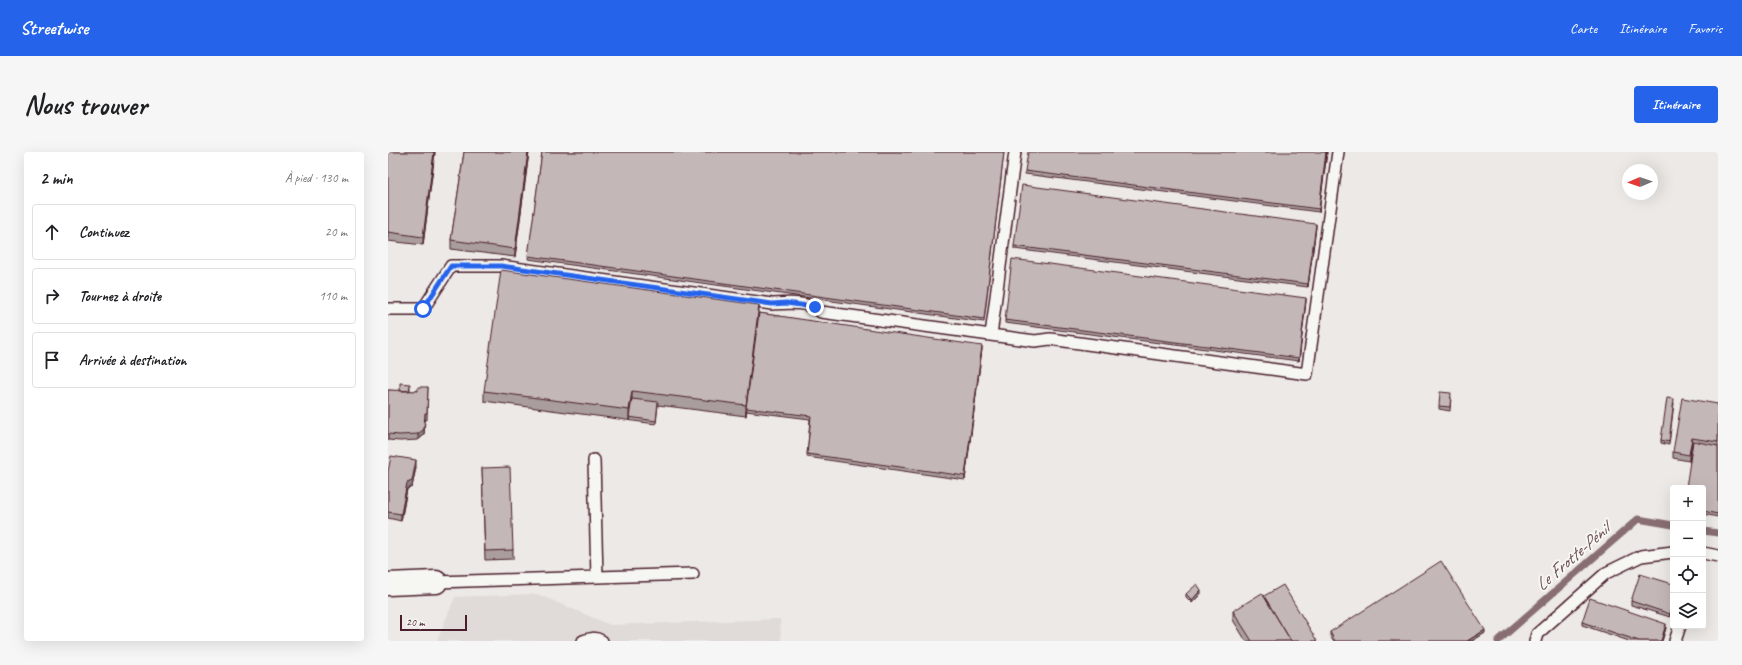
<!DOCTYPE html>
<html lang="fr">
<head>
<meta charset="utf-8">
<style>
  :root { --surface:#fff; --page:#f6f6f6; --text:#202124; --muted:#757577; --line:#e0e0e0; --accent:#2563eb }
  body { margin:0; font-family:Caveat,sans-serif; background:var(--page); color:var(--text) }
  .controls { position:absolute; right:12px; bottom:12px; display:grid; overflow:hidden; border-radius:4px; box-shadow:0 4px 16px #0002 }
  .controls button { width:36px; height:36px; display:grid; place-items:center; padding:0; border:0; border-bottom:1px solid var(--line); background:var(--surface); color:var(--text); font:20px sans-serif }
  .compass { position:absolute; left:1234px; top:12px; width:36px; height:36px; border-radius:50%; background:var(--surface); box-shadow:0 4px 16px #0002; rotate:268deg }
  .scale { position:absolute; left:12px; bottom:10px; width:67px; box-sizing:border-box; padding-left:4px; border:2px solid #4a1f2b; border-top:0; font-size:11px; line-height:14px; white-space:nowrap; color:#4a1f2b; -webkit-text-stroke:3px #f6f6f2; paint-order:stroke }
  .stop { position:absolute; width:12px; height:12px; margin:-9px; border:3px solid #2563eb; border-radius:50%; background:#fff }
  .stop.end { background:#2563eb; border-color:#fff; box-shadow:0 1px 4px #0008 }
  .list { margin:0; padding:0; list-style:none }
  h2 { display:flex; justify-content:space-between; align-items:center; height:52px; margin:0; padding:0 16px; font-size:17px }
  h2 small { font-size:13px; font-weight:400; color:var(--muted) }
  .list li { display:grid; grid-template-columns:26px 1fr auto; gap:12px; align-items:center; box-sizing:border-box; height:56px; margin:0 8px 8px; padding:0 8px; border:1px solid var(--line); border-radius:4px }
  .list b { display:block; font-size:15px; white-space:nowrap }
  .list em { font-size:13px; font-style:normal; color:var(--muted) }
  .icon { flex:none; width:22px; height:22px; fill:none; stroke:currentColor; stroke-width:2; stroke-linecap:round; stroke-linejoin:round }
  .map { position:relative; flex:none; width:1330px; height:489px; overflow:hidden; border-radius:4px }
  header { display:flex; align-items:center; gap:24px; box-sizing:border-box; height:56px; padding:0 20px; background:var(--accent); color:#fff }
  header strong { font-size:19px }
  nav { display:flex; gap:22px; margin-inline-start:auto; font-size:14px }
  .intro { display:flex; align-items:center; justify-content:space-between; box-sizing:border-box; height:96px; padding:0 24px }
  h1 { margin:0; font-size:28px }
  .button { padding:10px 18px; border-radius:4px; background:var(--accent); color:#fff; font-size:14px; font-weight:700 }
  main { display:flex; gap:24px; padding:0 24px }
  aside { flex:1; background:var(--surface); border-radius:4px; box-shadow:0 4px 16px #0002 }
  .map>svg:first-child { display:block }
</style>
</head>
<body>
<header>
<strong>Streetwise</strong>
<nav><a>Carte</a><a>Itinéraire</a><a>Favoris</a></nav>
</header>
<div class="intro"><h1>Nous trouver</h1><a class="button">Itinéraire</a></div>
<main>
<aside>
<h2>2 min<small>À pied · 130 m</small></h2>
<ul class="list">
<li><svg class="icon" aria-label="ahead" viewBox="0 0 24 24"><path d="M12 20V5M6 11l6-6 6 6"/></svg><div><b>Continuez</b></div><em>20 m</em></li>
<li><svg class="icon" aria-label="right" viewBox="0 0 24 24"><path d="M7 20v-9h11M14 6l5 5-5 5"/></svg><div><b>Tournez à droite</b></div><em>110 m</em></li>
<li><svg class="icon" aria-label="arrive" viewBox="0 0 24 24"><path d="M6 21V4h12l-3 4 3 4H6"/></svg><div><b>Arrivée à destination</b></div></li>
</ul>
</aside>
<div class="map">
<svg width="1330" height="489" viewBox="0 0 1330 489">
  <rect width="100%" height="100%" fill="#ece9e6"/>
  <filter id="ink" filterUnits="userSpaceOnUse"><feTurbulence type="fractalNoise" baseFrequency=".025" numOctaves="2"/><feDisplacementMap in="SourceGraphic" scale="8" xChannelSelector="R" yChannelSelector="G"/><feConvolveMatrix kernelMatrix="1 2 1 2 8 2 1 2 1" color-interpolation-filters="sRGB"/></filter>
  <g filter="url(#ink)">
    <path fill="#e0dad8" d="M149 442 222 473 392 467 393 489H49L67 445Z"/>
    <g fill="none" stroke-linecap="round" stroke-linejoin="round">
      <path stroke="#886e73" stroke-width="7" d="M1315 379 1330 381
        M1110 489 1250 367 1285 373"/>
      <defs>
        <path id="lane" d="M0 157H35L63 114H113L384 152C399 151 421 149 433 160L647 189 662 187 919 222 950 0
          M603 183 627 0
          M206 308 209 425
          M1315 401 1330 404
          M48 430 305 422
          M195 489C202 486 207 485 214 489
          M1147 489 1149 482 1218 421 1253 404 1285 400
          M1287 489 1292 474"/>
        <path id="street" d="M0 432 48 430"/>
      </defs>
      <use href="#lane" stroke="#4a1f2b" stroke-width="14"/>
      <use href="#street" stroke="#4a1f2b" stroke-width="25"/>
      <use href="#lane" stroke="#f6f6f2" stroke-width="11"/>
      <use href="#street" stroke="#f6f6f2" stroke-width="22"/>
    </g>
    <path fill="#a99d9d" stroke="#4a1f2b" d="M0 0H47L35 93 0 89Z
      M76 0H141L127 105 63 97V88Z
      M154 0H616L596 170 140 107Z
      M939 0 931 60 637 22V19Z
      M928 75 920 135 626 97V94Z
      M918 149 911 209 617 171V168Z
      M371 161 594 197 577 328 419 305 422 267 358 259V264L270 253 268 272 96 249V239Z
      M22 235V239H30L40 235 39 268 37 267 36 283 30 288 12 289 0 288V238L12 239Z
      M1063 245 1062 259 1051 257V254Z
      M1286 251 1281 293 1273 291V288Z
      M1330 252V365L1315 362V336L1301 309 1285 306V300Z
      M28 315 24 335 19 337 13 369 0 366V320Z
      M94 316 125 398V407L97 408Z
      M1285 432 1282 465 1243 453V449Z
      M798 442H813L804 451 798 445Z
      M845 459 929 489H858L845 468Z
      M1194 470 1278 476 1274 489H1241L1194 473Z
      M942 480 1097 481 1084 489H945L942 483Z"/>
    <path fill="#898080" stroke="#4a1f2b" d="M46 0H47L35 93V85Z
      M140 0H141L127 105V97Z
      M938 0H939L931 60V57Z
      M928 72V75L920 135V132Z
      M918 146V149L911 209V206Z
      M371 153V164L358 264V253Z
      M594 194V197L577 328V324Z
      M244 239V250L241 269V258Z
      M37 261 36 283 30 288V282Z
      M1304 286V292L1301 309V303Z
      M28 308V315L24 335 19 337 13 369V362L19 331Z
      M813 438V442L804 451V448Z
      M1285 453V456L1282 465V462Z
      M1278 472V476L1274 489H1273Z
      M1097 478V481L1084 489H1079Z"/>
    <path fill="#c4b7b7" stroke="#4a1f2b" d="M0 0H46L35 85 0 80Z
      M76 0H140L127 97 63 88Z
      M154 0H616L596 167 140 104Z
      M640 0H938L931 57 637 19Z
      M634 33 928 72 920 132 626 94Z
      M624 107 918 146 911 206 617 168Z
      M113 118 371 153 358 253 244 239 241 258 96 239Z
      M371 161 594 194 577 324 419 302 423 264 358 256Z
      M12 231 22 232 21 239H12Z
      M30 235H40L39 261H37L36 277 30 282 12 283 0 282V238L30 239Z
      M1052 240 1063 241 1062 255 1051 254Z
      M1279 246 1286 247 1281 290 1273 288Z
      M1294 246 1330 252V290L1304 286 1301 303 1285 300Z
      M244 247 270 250 268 269 241 265Z
      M1305 289 1330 294V362L1315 359V336H1298Z
      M3 304 28 308 24 329 19 331 13 362 0 360V320Z
      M122 315 125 398 97 399 94 316Z
      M1053 409 1097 478 1079 489H947L942 480Z
      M1252 422 1285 432V453L1282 462 1243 449Z
      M809 432 813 438 804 448 798 442Z
      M895 433 929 489H903L876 444Z
      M874 441 903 489H864L845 459Z
      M1202 446 1278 472 1273 489H1251L1194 470Z"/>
  </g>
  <g fill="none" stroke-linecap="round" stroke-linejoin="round" filter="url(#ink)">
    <path stroke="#2563eb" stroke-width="5" d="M35 157 63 114H113L384 152 398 151 427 155"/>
  </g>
  <g text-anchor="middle" stroke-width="4" stroke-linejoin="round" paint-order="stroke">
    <g font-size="18" font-style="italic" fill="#6e4d55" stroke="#f6f6f2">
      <text transform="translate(1184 405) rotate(-41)" y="6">Le Frotte-Pénil</text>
    </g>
  </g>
</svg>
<div class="controls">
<button>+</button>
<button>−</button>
<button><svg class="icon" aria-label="locate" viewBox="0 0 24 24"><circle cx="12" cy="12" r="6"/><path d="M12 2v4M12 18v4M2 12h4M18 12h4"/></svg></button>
<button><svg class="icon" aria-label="layers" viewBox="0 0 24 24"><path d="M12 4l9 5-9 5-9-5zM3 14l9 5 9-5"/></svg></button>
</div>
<svg class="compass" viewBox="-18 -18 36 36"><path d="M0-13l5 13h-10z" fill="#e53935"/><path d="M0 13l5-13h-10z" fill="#757577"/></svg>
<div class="scale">20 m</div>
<div class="stop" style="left:35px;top:157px"></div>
<div class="stop end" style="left:427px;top:155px"></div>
</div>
</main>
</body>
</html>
